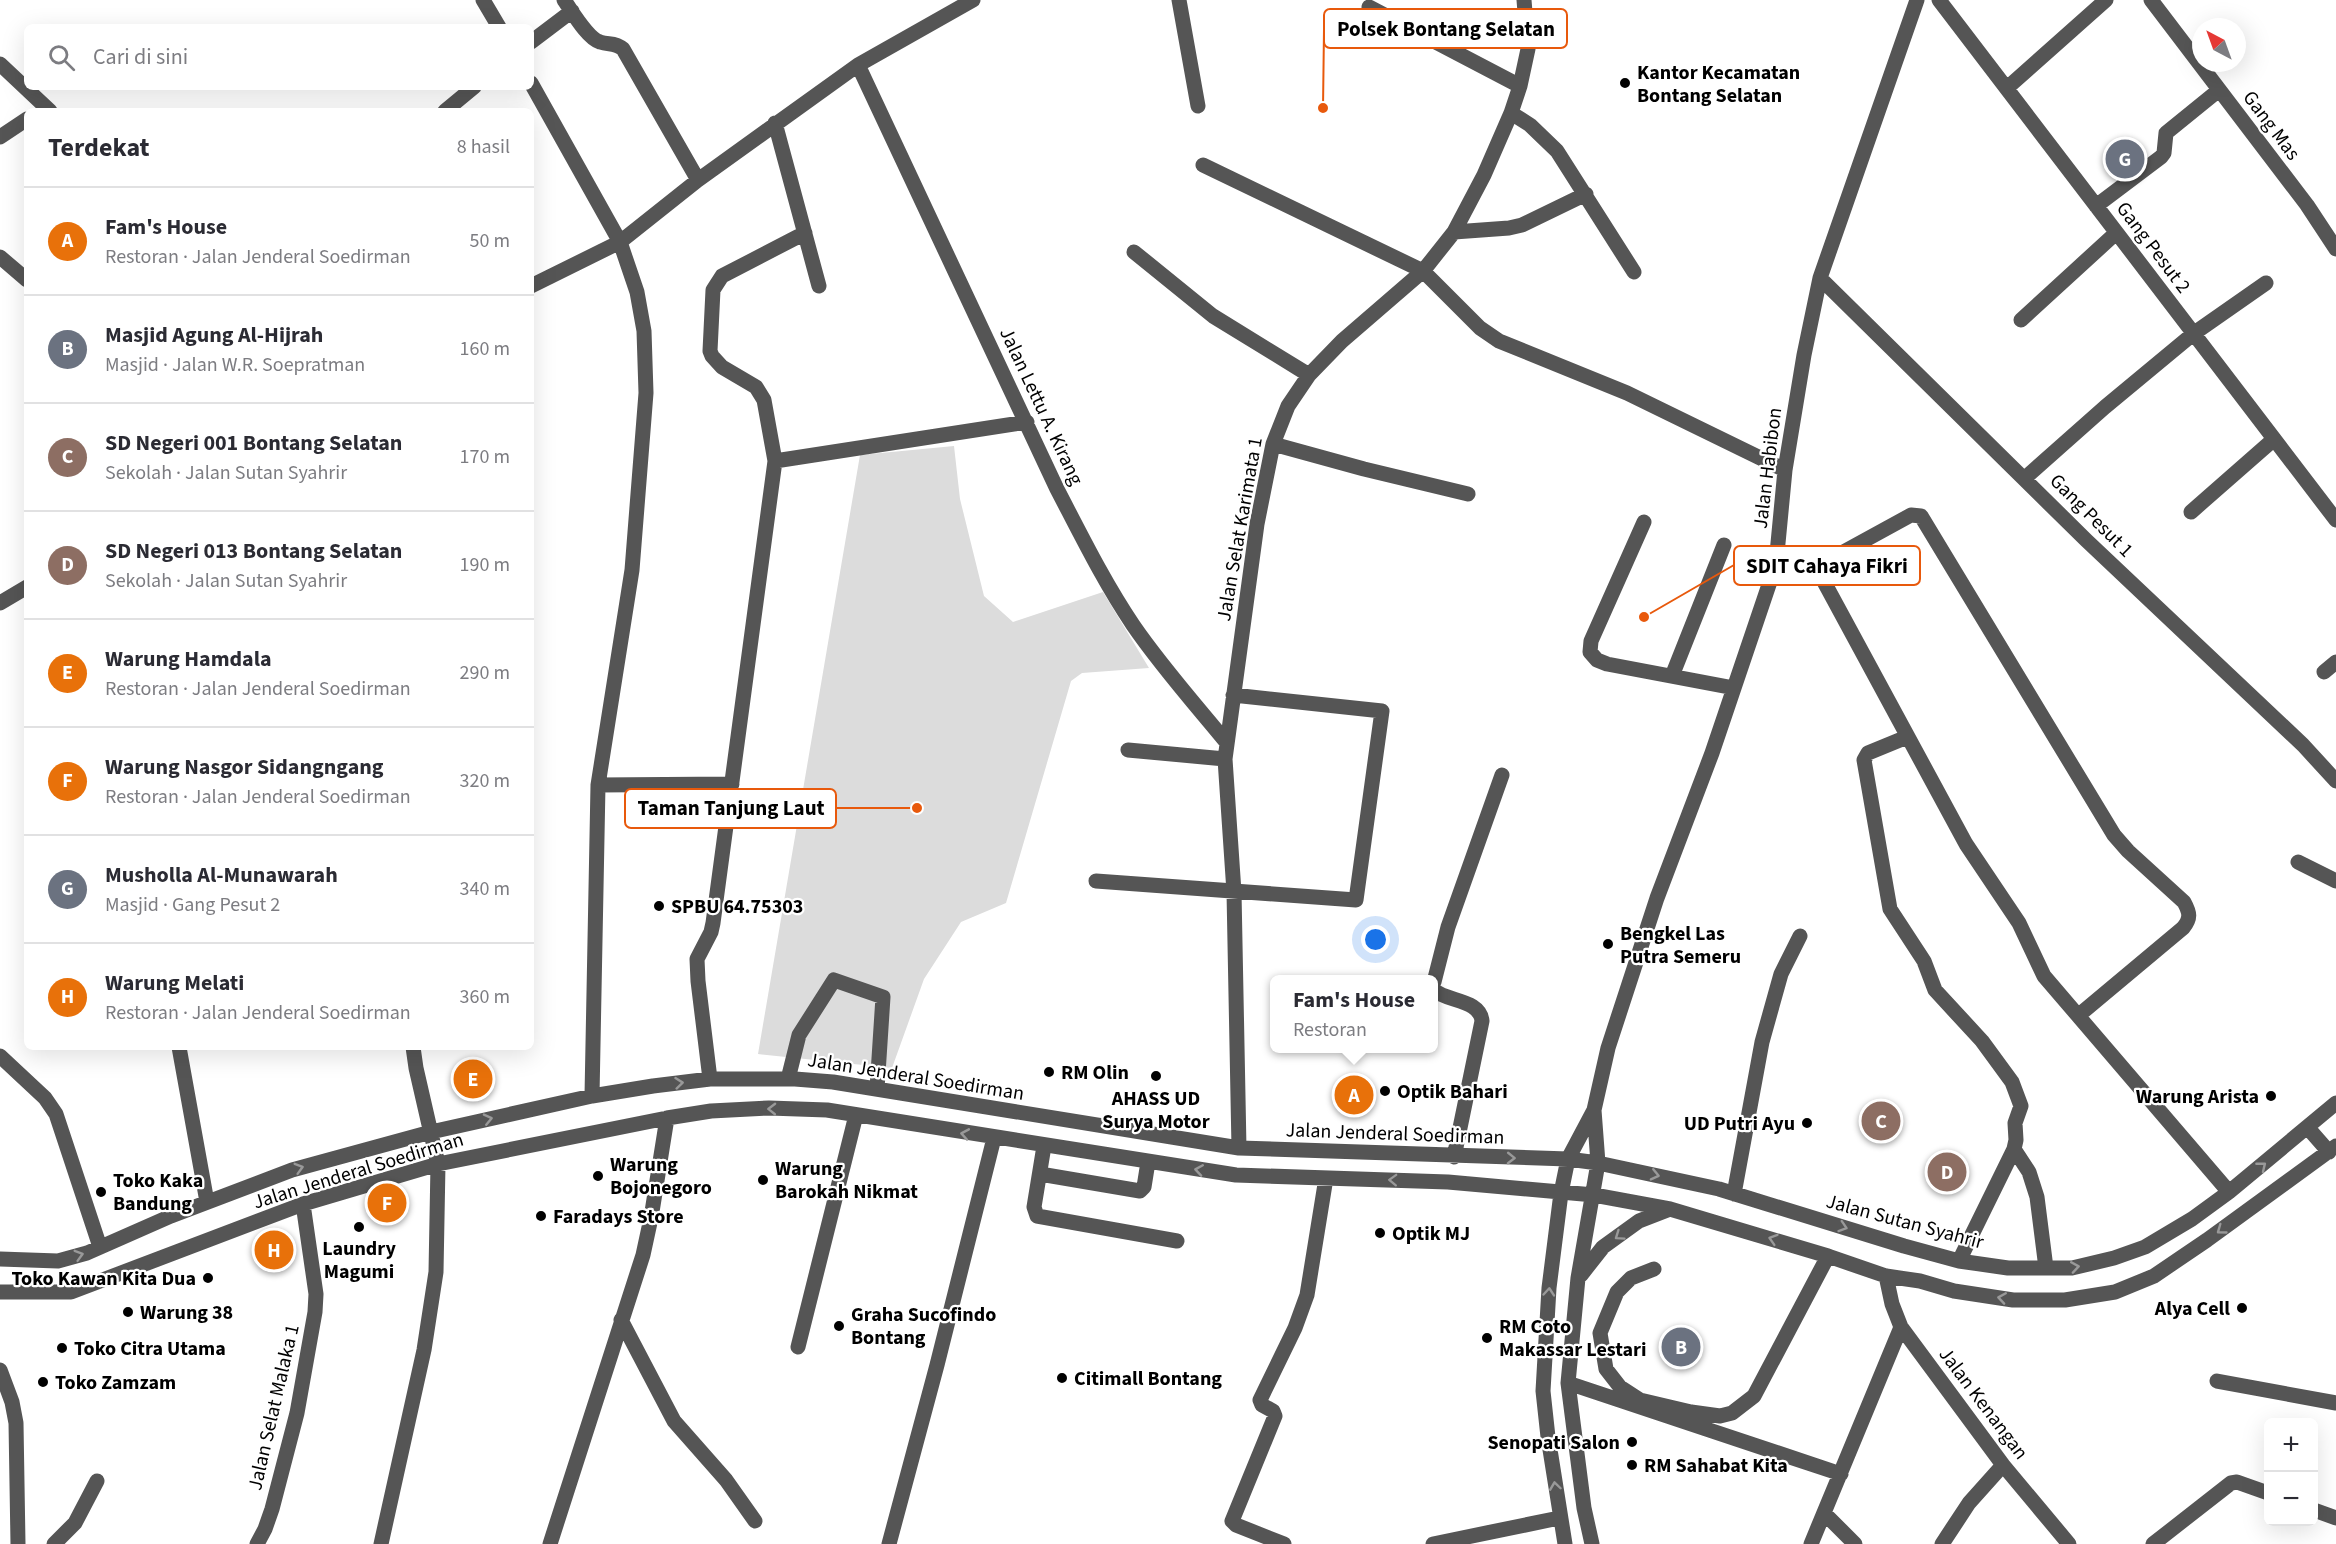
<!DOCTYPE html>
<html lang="id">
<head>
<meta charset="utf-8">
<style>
  :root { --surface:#fff; --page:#f7f7f7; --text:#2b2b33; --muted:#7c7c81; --line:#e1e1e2; --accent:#1a73e8 }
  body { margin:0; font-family:"Source Sans 3",sans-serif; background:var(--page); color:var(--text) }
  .controls { position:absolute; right:18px; bottom:18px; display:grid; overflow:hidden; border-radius:9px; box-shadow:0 6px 24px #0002 }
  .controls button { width:54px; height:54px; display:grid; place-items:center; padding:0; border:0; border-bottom:2px solid var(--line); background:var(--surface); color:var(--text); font:30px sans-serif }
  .compass { position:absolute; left:2192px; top:18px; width:54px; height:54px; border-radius:50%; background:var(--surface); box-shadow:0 6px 24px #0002; rotate:319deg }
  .you { position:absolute; left:1376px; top:940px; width:21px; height:21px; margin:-15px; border:4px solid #fff; border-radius:50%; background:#1a73e8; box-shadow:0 0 0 9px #1a73e833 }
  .badge { display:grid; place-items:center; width:39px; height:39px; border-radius:50%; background:var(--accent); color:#fff; font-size:20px; font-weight:700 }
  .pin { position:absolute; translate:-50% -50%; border:3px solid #fff; box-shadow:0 2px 6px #0006 }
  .popup { position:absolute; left:1270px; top:975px; width:168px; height:78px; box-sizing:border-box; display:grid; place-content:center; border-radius:9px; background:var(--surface); filter:drop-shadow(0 2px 4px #0005); font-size:20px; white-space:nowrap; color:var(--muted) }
  .popup b { font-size:22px; color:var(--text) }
  .popup::after { content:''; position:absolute; left:50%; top:100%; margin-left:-12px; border:12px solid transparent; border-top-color:var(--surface) }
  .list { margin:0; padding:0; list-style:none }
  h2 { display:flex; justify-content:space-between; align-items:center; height:78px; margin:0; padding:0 24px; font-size:26px }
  h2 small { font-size:20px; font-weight:400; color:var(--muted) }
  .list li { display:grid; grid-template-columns:39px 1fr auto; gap:18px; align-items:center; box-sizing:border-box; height:108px; padding:0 24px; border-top:2px solid var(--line) }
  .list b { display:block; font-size:22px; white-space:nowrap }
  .list p { margin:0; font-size:20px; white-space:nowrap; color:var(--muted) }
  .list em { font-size:20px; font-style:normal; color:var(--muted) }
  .icon { flex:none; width:33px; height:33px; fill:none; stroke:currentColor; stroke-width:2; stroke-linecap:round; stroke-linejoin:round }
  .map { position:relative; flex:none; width:2336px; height:1544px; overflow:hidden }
  .search { position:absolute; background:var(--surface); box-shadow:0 6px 24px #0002; left:24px; top:24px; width:510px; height:66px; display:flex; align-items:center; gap:15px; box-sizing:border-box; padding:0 21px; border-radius:9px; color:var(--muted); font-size:22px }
  .panel { position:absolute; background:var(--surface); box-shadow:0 6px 24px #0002; left:24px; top:108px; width:510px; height:942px; border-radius:9px }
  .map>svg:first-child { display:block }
</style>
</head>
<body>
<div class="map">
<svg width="2336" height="1544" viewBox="0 0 2336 1544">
  <rect width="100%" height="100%" fill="#fff"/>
  <path fill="#dcdcdc" d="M954 446 960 499 984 596 1013 622 1103 592 1149 668 1082 673 1071 681 1006 903 961 922 924 979 892 1068 758 1054 860 455Z"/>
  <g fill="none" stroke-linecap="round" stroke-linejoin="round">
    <path stroke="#555" stroke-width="15" d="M483 0 499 27
      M564 0C572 11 587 38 600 42 609 45 615 42 623 49L698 180
      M1179 0 1198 106
      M1939 0 2336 520
      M2151 0 2307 205 2336 249
      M1369 7 1520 86
      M531 42 572 11
      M0 64 50 111
      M858 65 1057 489C1081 535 1104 582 1133 625 1161 666 1195 704 1227 743
      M531 83 620 242 637 292 644 331 646 393 632 570 598 785 592 1096
      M2007 88 2106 0
      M445 111 474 87
      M1511 113 1530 125 1557 151 1634 272
      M775 123 819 286
      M0 137 27 119
      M1203 165 1423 271 1480 328 1499 341 1627 393 1785 470
      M2096 206 2161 157 2164 153 2166 133 2219 90
      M1454 232 1509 228 1522 225 1586 194
      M1134 252 1213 316 1309 375
      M0 257 27 280
      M1820 278 2086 540 2303 745 2336 781
      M531 286 620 242 698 180 858 65 973 0
      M2021 320 2116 233
      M1273 444 1364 469 1468 494
      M775 461 764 400 756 387 722 367 712 356 710 351 713 290 722 276 805 233
      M2025 478 2105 407 2193 334 2266 283
      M2191 512 2273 440
      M1644 522 1591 641 1590 652 1597 660 1607 664 1734 688
      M1776 564 1816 567 1911 515 1921 516 2114 835 2128 851 2184 902C2190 913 2191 918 2183 928L2079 1015
      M1816 567 1966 844 2019 923 2044 976 2229 1192
      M0 603 27 587
      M2324 672 2336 662
      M1672 676 1724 545
      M1907 737 1868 753 1864 760 1890 909 1924 961 1935 990 1982 1041 2012 1082 2021 1106 2015 1123 2016 1140 2014 1149 1959 1261
      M1128 750 1225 759
      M598 785 732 784
      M2298 862 2336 881
      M1096 881 1356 900 1382 711 1233 695
      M1434 982 1448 927 1502 775
      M1434 990C1447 1002 1480 999 1482 1021L1454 1157
      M179 1047 207 1202
      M0 1056 45 1098 56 1114 100 1247
      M710 1079 698 981 697 959 711 932 713 923 775 461 1027 422
      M788 1079 799 1035 834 980 883 997 877 1089
      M2308 1128 2329 1152
      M1044 1146 1034 1207 1037 1216 1177 1241
      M1239 1148 1234 892 1225 759 1257 524 1273 444 1288 406 1309 375 1342 341 1423 271 1454 232 1484 175 1511 113 1520 86 1528 49 1524 0
      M2014 1149 2029 1172 2037 1197 2046 1268
      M1040 1174 1140 1191 1144 1187 1148 1162
      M1734 1194 1762 1042 1781 974 1800 936
      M0 1259 58 1261 87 1253 171 1216 292 1170 431 1132 592 1096 653 1086 710 1079H795L833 1082 1239 1148 1568 1159 1598 1163 1719 1189 1904 1246 1959 1261 2008 1268H2072L2114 1258 2145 1247 2192 1219 2229 1192 2336 1103
      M1654 1269 1631 1278 1617 1292 1600 1333 1606 1369 1620 1387 1640 1400 1691 1412 1720 1416 1732 1413 1754 1396 1828 1256
      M1581 1275 1603 1247 1639 1221 1670 1209
      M1886 1276 1892 1304 1901 1327 2003 1465 2069 1544
      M0 1292H71L303 1204 438 1164 667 1118 711 1111 769 1108 827 1110 1236 1175 1448 1182 1594 1195 1670 1209 1828 1256 1886 1276 1920 1281 1954 1291 2013 1300H2065L2115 1292 2154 1276 2207 1240 2336 1146
      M621 1320 674 1421 726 1480 755 1521
      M798 1347 856 1115
      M0 1370 12 1402 16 1423 18 1544
      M2217 1381 2336 1403
      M1568 1383 1841 1474
      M2314 1510 2336 1518
      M1824 1513 1855 1544
      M54 1544 75 1523 97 1481
      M257 1544 265 1529 272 1509 297 1413 315 1312 316 1294 303 1204
      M381 1544 424 1350 436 1272 438 1164 416 1068 413 1047
      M550 1544 643 1255 651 1218 667 1118
      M889 1544 937 1365 994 1138
      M1284 1544 1236 1525 1232 1521 1275 1416 1273 1411 1262 1405 1260 1400 1295 1328 1307 1295 1326 1178
      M1433 1544 1559 1518
      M1565 1544 1548 1437 1543 1391 1549 1288 1561 1193 1568 1159 1594 1110 1608 1048 1657 898 1712 753 1776 564 1785 470 1804 355 1820 278 1917 0
      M1592 1544 1584 1508 1568 1383 1578 1278 1598 1163 1594 1110
      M1811 1544 1901 1327
      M1942 1544 1969 1503 2003 1465
      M2153 1544 2231 1483 2237 1482 2268 1493"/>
  </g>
  <defs><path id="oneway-chevron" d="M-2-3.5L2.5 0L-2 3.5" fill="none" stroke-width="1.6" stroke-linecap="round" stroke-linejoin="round" transform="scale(1.5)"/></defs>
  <g stroke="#999">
    <use href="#oneway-chevron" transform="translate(679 1083) rotate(-6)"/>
    <use href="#oneway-chevron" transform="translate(772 1109) rotate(-179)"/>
    <use href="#oneway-chevron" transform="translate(488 1119) rotate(-13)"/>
    <use href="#oneway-chevron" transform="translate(965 1134) rotate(-170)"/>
    <use href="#oneway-chevron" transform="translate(1511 1158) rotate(1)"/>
    <use href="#oneway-chevron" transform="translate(2262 1166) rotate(-39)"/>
    <use href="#oneway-chevron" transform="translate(299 1168) rotate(-16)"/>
    <use href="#oneway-chevron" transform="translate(1199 1170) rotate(-171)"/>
    <use href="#oneway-chevron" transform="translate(1655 1175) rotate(13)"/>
    <use href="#oneway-chevron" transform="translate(1393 1180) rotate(-178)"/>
    <use href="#oneway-chevron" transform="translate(1843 1227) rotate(18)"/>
    <use href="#oneway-chevron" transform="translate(2221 1230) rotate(144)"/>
    <use href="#oneway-chevron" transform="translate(1619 1236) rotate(145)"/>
    <use href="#oneway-chevron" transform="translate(1773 1239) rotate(-163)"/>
    <use href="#oneway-chevron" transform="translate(79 1255) rotate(-16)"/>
    <use href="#oneway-chevron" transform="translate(2075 1267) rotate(-9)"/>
    <use href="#oneway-chevron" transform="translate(1549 1292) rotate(-85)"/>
    <use href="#oneway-chevron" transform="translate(2002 1298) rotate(-171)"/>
    <use href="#oneway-chevron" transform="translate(1555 1486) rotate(-98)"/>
  </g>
  <g fill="#000" stroke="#fff" stroke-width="2">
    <circle cx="1625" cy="83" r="6"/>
    <circle cx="659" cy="906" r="6"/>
    <circle cx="1608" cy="944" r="6"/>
    <circle cx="1049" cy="1072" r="6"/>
    <circle cx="1156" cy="1076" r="6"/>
    <circle cx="1385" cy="1091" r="6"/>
    <circle cx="2271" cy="1096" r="6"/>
    <circle cx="1807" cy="1123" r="6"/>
    <circle cx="598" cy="1176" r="6"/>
    <circle cx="763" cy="1180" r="6"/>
    <circle cx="101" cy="1192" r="6"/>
    <circle cx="541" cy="1216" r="6"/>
    <circle cx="359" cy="1227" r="6"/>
    <circle cx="1380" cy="1233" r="6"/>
    <circle cx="208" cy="1278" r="6"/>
    <circle cx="2242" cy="1308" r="6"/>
    <circle cx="128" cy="1312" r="6"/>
    <circle cx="839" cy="1326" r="6"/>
    <circle cx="1487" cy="1338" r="6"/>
    <circle cx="62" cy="1348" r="6"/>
    <circle cx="1062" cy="1378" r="6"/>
    <circle cx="43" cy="1382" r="6"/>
    <circle cx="1632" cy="1442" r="6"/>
    <circle cx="1632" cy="1465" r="6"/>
  </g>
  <g text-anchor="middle" stroke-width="4.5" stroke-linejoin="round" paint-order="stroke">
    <g font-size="20" font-weight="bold" fill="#000" stroke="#fff" text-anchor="start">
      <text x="1637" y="79">Kantor Kecamatan<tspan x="1637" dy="23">Bontang Selatan</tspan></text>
      <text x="671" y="913">SPBU 64.75303</text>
      <text x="1620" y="940">Bengkel Las<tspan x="1620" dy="23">Putra Semeru</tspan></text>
      <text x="1061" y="1079">RM Olin</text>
      <text x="1397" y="1098">Optik Bahari</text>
      <text x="2259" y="1103" text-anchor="end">Warung Arista</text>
      <text x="1156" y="1105" text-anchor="middle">AHASS UD<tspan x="1156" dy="23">Surya Motor</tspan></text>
      <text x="1795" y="1130" text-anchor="end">UD Putri Ayu</text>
      <text x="610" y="1171">Warung<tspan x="610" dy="23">Bojonegoro</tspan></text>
      <text x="775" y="1175">Warung<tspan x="775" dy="23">Barokah Nikmat</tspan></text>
      <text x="113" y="1187">Toko Kaka<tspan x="113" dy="23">Bandung</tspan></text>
      <text x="553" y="1223">Faradays Store</text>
      <text x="1392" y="1240">Optik MJ</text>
      <text x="359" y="1255" text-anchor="middle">Laundry<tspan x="359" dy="23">Magumi</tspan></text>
      <text x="196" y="1285" text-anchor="end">Toko Kawan Kita Dua</text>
      <text x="2230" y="1315" text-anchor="end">Alya Cell</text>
      <text x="140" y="1319">Warung 38</text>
      <text x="851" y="1321">Graha Sucofindo<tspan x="851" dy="23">Bontang</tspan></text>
      <text x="1499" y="1333">RM Coto<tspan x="1499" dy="23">Makassar Lestari</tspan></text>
      <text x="74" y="1355">Toko Citra Utama</text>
      <text x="1074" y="1385">Citimall Bontang</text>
      <text x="55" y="1389">Toko Zamzam</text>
      <text x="1620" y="1449" text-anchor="end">Senopati Salon</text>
      <text x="1644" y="1472">RM Sahabat Kita</text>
    </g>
    <g font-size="20" fill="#000" stroke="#fff">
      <text transform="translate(2272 125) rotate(53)" y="7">Gang Mas</text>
      <text transform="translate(2154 247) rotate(53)" y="7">Gang Pesut 2</text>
      <text transform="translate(1042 406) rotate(65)" y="7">Jalan Lettu A. Kirang</text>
      <text transform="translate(1767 468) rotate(-83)" y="7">Jalan Habibon</text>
      <text transform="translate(2092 515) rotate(45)" y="7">Gang Pesut 1</text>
      <text transform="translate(1239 529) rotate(-80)" y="7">Jalan Selat Karimata 1</text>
      <text transform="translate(916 1076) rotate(9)" y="7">Jalan Jenderal Soedirman</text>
      <text transform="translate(1395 1133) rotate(2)" y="7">Jalan Jenderal Soedirman</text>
      <text transform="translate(358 1170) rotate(-17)" y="7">Jalan Jenderal Soedirman</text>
      <text transform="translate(1905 1221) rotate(15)" y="7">Jalan Sutan Syahrir</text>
      <text transform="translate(1984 1403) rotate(53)" y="7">Jalan Kenangan</text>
      <text transform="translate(273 1407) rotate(-77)" y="7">Jalan Selat Malaka 1</text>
    </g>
  </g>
  <path fill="none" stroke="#e8590c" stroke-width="2" d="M1323 108L1324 29M1644 617L1734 565M917 808L836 808"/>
  <g fill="#e8590c" stroke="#fff" stroke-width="2">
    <circle cx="1323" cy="108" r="6"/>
    <circle cx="1644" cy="617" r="6"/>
    <circle cx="917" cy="808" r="6"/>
  </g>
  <g fill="#fff" stroke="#e8590c" stroke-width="2">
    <rect x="1324" y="9" width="243" height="39" rx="6"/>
    <rect x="1734" y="546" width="186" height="39" rx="6"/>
    <rect x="625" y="789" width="211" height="39" rx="6"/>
  </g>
  <g font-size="21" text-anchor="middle" font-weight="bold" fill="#000">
    <text x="1446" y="36">Polsek Bontang Selatan</text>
    <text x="1827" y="573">SDIT Cahaya Fikri</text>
    <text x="731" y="815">Taman Tanjung Laut</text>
  </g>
</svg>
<div class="controls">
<button>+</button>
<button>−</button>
</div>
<svg class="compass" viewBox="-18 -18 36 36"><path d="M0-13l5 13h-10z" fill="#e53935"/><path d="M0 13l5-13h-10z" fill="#7c7c81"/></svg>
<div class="you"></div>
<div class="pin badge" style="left:1354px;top:1095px;background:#e8710a">A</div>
<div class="popup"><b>Fam's House</b>Restoran</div>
<div class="pin badge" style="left:1681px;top:1347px;background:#6b7280">B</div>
<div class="pin badge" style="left:1881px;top:1121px;background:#8d6e63">C</div>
<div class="pin badge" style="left:1947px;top:1172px;background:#8d6e63">D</div>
<div class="pin badge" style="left:473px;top:1079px;background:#e8710a">E</div>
<div class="pin badge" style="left:387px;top:1203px;background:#e8710a">F</div>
<div class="pin badge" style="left:2125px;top:159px;background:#6b7280">G</div>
<div class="pin badge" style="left:274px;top:1250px;background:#e8710a">H</div>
<div class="search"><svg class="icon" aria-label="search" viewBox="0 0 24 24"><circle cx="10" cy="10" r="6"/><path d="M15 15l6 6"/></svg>Cari di sini</div>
<section class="panel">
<h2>Terdekat<small>8 hasil</small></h2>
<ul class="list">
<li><span class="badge" style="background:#e8710a">A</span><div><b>Fam's House</b><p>Restoran · Jalan Jenderal Soedirman</p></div><em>50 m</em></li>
<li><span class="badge" style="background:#6b7280">B</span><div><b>Masjid Agung Al-Hijrah</b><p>Masjid · Jalan W.R. Soepratman</p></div><em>160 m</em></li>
<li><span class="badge" style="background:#8d6e63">C</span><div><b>SD Negeri 001 Bontang Selatan</b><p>Sekolah · Jalan Sutan Syahrir</p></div><em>170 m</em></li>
<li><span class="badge" style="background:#8d6e63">D</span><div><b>SD Negeri 013 Bontang Selatan</b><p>Sekolah · Jalan Sutan Syahrir</p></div><em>190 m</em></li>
<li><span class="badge" style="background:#e8710a">E</span><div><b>Warung Hamdala</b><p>Restoran · Jalan Jenderal Soedirman</p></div><em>290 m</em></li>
<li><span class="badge" style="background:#e8710a">F</span><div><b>Warung Nasgor Sidangngang</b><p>Restoran · Jalan Jenderal Soedirman</p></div><em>320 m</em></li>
<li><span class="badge" style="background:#6b7280">G</span><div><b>Musholla Al-Munawarah</b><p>Masjid · Gang Pesut 2</p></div><em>340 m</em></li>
<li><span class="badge" style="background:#e8710a">H</span><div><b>Warung Melati</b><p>Restoran · Jalan Jenderal Soedirman</p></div><em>360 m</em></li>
</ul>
</section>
</div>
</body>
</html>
